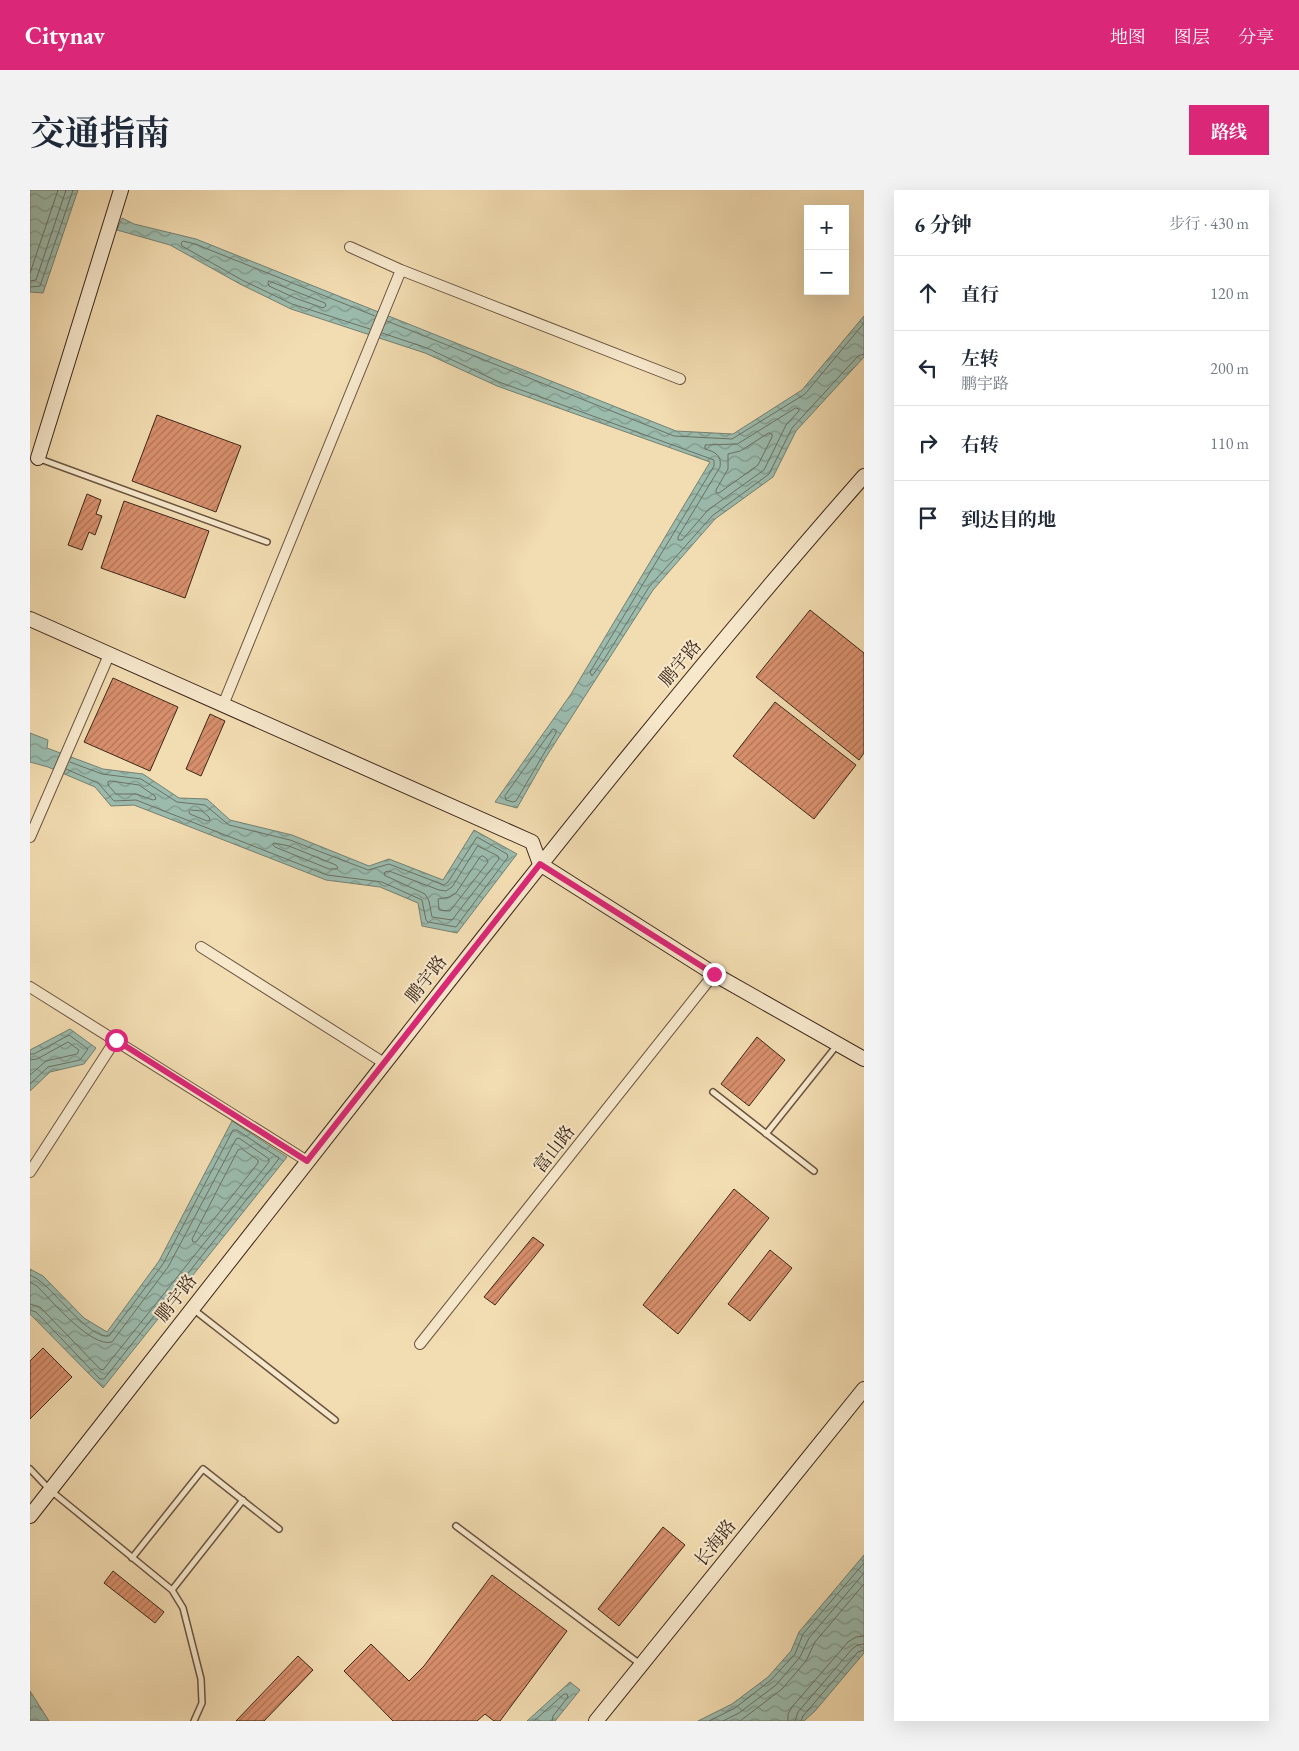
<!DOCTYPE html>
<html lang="zh">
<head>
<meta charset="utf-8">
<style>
  :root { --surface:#fff; --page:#f2f2f3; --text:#1f2937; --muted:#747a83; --line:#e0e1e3; --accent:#db2777 }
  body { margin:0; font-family:"EB Garamond","Noto Serif SC",serif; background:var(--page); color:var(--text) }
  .controls { position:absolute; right:15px; top:15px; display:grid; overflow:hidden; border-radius:0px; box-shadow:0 5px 20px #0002 }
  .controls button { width:45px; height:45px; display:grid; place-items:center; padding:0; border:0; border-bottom:1px solid var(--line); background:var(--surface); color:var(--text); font:25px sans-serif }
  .stop { position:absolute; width:15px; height:15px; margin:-11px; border:4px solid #db2777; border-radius:50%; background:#fff }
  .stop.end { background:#db2777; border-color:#fff; box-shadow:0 1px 5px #0008 }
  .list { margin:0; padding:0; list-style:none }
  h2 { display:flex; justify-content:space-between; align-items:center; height:65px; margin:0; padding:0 20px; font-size:21px }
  h2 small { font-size:16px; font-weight:400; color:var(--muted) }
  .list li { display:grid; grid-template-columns:32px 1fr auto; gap:15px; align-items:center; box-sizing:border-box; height:75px; padding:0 20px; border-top:1px solid var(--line) }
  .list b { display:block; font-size:19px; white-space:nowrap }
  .list p { margin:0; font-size:16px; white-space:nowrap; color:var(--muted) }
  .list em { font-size:16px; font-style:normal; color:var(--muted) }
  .icon { flex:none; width:28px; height:28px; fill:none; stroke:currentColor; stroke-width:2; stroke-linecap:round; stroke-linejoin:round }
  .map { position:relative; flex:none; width:834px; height:1531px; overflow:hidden; border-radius:0px }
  header { display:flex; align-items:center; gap:30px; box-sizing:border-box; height:70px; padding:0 25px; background:var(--accent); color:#fff }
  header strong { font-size:24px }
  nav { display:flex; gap:28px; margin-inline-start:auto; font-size:18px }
  .intro { display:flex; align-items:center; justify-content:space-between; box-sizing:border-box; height:120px; padding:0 30px }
  h1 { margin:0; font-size:35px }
  .button { padding:12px 22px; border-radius:0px; background:var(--accent); color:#fff; font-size:18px; font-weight:700 }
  main { display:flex; gap:30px; padding:0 30px }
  aside { flex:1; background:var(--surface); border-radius:0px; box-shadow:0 5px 20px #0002 }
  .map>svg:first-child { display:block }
</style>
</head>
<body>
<header>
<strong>Citynav</strong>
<nav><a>地图</a><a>图层</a><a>分享</a></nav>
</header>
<div class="intro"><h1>交通指南</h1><a class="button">路线</a></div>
<main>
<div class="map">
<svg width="834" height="1531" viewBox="0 0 834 1531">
  <defs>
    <pattern id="water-waves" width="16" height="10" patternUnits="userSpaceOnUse" patternTransform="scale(1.25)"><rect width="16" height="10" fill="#9bbbad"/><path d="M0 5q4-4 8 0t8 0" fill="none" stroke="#80988c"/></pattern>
    <pattern id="building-hatch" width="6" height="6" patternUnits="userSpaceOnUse" patternTransform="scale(1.25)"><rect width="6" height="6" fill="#d88f6c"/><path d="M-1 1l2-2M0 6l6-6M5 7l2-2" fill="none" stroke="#b07558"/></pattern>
  </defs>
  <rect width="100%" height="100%" fill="#f2dcb1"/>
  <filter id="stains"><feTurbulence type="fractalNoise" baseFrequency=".004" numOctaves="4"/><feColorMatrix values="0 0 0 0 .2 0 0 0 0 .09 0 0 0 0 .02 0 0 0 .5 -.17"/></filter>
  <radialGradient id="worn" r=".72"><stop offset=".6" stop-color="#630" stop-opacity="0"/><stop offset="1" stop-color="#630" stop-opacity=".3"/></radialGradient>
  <path fill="url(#water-waves)" stroke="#758072" d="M0 0H48L13 103 0 102Z
    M92 28 104 34 166 49 646 241 703 244 772 200 834 126V167L766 241 743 287 685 329 623 400 516 567 487 618 465 612 541 504 680 272 467 196 395 163 261 119 210 94 140 55 87 40Z
    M0 543 18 550 17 558 73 579 113 584 149 608 177 609 200 630 262 645 339 676 359 669 413 690 444 640 487 664 427 743 392 736 388 713 350 697 296 690 104 615 81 616 65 597 18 577 0 572Z
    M40 839 66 858 54 874 20 882 0 901V860Z
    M202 931 257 967 73 1198 0 1124V1079L13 1086 54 1128 77 1142 129 1071Z
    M834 1365V1463L785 1521 774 1531H668L702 1514 738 1487 761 1461 769 1442Z
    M540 1492 550 1500 525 1531H497Z
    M0 1501 19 1531H0Z"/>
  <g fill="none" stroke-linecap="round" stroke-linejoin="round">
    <path stroke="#6c7164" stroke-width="1" d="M0 83 28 0
      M0 91 6 90 36 0
      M239 91 295 113 296 116 293 118 265 108 239 96 238 93Z
      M0 97 10 96 43 0
      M357 131 644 246 702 249 775 204 834 133
      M340 139 262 114 212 90 152 56 151 53 153 51 165 54 345 126
      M352 143 397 158 469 192 684 270V276L560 482 562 486 575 468 619 397 682 326 739 284 762 238 828 166 834 164
      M766 218 769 219V221L756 235 734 280 678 320 652 350H648V347L690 277C692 265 685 262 675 259V255L707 254Z
      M739 243 742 244V247L728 275 689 303H686V300L698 279V264L710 261Z
      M523 539 526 540V543L486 611 483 612 476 610 475 606Z
      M36 579 68 593 84 611 106 610 297 685 352 692 392 710 396 730 398 732 426 737 478 667 477 664 447 647 418 692 414 695 359 674 338 680 260 650 199 635 175 615 147 612 111 589 72 584 40 572
      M81 591 109 595 125 606 126 609 123 610 106 604H86L78 595V592Z
      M161 620 172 621 179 627 180 630 177 631 160 624 159 622Z
      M244 653 259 656 306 675 308 678 306 679H299L245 657 243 655Z
      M448 656 468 666 469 669 422 730 402 727 399 711 395 704 354 685 355 682 359 681 409 700 416 701 422 697Z
      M453 666 457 669 458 672 420 721 409 720 408 709 420 707 426 703 450 667Z
      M0 864H4L39 845 58 859 50 870 18 877 0 894
      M0 870 7 869 38 852 49 860 47 864 16 871 0 885
      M212 959 228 970V973L166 1052H163L162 1049 208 960Z
      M0 1085C3 1087 7 1088 10 1091 25 1102 60 1149 79 1146L133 1074 203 940H207L249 968 248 970 74 1189H70L6 1122 0 1120
      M0 1092 7 1096C21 1110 61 1158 82 1152L138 1077 206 949 209 948 239 969V972L73 1180 70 1179 10 1117 0 1114
      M504 1531 534 1504H537L538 1507 523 1526 522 1531
      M679 1531 705 1518 741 1490 765 1464 773 1444 834 1373
      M693 1531 709 1523 746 1495 770 1467 779 1448 834 1383
      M710 1531 752 1499 776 1471 785 1452 834 1394
      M758 1531V1524L762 1517 818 1452 826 1447 834 1446
      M765 1531 768 1522 823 1458 828 1455 834 1454
      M771 1531 773 1526 828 1462 834 1460"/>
  </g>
  <path fill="url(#building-hatch)" stroke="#3d271a" d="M127 225 211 256 186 322 102 291Z
    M57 304 71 310 66 324 72 326 65 345 59 342 52 360 38 355Z
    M94 311 179 341 155 408 71 378Z
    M780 420 834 463V563L829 570 726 487Z
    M83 488 148 517 120 581 54 552Z
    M745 512 826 575 784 629 703 566Z
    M180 524 195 531 171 586 156 579Z
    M727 847 755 870 719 916 691 894Z
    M704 999 739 1028 648 1144 613 1115Z
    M503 1047 514 1055 465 1115 454 1107Z
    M740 1060 762 1078 720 1131 698 1114Z
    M13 1158 42 1187 0 1229V1171Z
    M633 1337 655 1355 589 1436 568 1419Z
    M83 1381 134 1422 125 1433 74 1393Z
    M462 1385 537 1441 470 1531H464L455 1524 447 1531H363L314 1481 341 1454 379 1491 394 1476Z
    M268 1466 283 1480 234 1531H206Z"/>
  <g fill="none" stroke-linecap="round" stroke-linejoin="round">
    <defs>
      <path id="lane" d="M10 269 237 352
        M683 902 784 981
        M736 944 808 854
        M163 1119 305 1230
        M0 1279 20 1300 142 1400 153 1418 171 1489 172 1513 164 1531
        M426 1336 610 1474
        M102 1368 173 1279 249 1339
        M142 1400 213 1310"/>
      <path id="street" d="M320 57 371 80 650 189
        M193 515 371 80
        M0 647 79 465
        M171 757 354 873
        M0 797 277 971
        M0 982 86 849
        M390 1154 684 784"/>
      <path id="secondary" d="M8 268 91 0
        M0 429 502 652 510 674 684 784 834 869
        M0 1326C125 1165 250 1005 376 846 524 656 675 467 834 286
        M566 1531 834 1199"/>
    </defs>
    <use href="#lane" stroke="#6a5440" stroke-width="8"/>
    <use href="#street" stroke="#6a5440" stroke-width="12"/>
    <use href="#secondary" stroke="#3d271a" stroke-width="16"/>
    <use href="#lane" stroke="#f7e8cc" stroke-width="5"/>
    <use href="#street" stroke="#f7e8cc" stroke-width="10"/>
    <use href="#secondary" stroke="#f7e8cc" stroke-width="14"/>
  </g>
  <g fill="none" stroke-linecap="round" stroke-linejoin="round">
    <path stroke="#db2777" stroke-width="6" d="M86 850 277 971 510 674 684 784"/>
  </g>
  <g text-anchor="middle" stroke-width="4" stroke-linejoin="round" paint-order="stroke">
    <g font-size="18" fill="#3d271a" stroke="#f7e8cc">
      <text transform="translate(650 473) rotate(-50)" y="6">鹏宇路</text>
      <text transform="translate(396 789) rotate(-52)" y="6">鹏宇路</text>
      <text transform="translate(524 959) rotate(-52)" y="6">富山路</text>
      <text transform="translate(146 1108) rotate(-52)" y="6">鹏宇路</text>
      <text transform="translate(685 1353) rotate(-51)" y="6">长海路</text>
    </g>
  </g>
  <rect width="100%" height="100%" filter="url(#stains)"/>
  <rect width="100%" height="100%" fill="url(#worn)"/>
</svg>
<div class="controls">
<button>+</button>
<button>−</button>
</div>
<div class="stop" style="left:86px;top:850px"></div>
<div class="stop end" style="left:684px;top:784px"></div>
</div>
<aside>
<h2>6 分钟<small>步行 · 430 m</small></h2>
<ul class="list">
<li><svg class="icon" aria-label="ahead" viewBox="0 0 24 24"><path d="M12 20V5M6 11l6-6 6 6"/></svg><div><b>直行</b></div><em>120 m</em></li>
<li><svg class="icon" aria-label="left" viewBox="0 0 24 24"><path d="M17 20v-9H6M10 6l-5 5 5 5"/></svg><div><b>左转</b><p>鹏宇路</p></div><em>200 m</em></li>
<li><svg class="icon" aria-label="right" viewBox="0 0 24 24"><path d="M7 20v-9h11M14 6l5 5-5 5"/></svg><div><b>右转</b></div><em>110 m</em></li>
<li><svg class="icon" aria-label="arrive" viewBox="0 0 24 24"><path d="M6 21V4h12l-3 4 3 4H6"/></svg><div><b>到达目的地</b></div></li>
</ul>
</aside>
</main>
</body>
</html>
